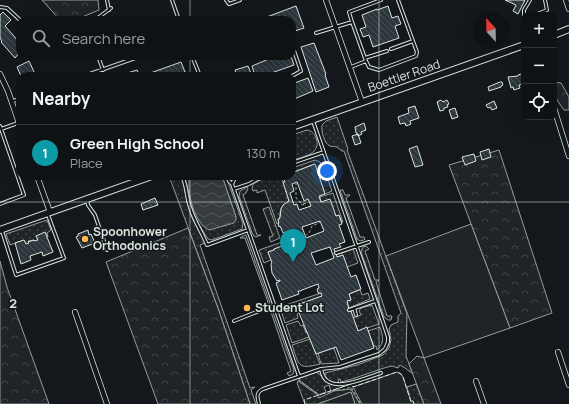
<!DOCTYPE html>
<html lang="en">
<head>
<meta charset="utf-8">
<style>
  :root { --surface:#0f1215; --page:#181b1e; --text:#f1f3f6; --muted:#9b9ea0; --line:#2f3234; --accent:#d93025 }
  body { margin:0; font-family:Manrope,sans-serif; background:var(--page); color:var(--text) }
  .controls { position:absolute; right:12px; top:12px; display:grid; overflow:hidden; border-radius:8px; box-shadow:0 4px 16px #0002 }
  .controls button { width:36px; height:36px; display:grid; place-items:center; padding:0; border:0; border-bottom:1px solid var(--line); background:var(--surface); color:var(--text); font:20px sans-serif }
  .compass { position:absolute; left:473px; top:12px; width:36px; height:36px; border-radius:50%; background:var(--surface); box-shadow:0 4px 16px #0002; rotate:338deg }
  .you { position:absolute; left:327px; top:171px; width:14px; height:14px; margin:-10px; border:3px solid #fff; border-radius:50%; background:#1a73e8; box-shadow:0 0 0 6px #1a73e833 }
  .badge { display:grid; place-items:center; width:26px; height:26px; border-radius:50%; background:var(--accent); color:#fff; font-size:13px; font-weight:700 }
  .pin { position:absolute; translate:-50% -33px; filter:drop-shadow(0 1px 2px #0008) }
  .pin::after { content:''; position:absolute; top:21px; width:14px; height:12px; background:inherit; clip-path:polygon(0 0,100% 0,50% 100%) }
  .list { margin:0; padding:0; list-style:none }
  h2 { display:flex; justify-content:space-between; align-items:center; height:52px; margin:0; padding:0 16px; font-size:17px }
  h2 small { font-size:13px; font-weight:400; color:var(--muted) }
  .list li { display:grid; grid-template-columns:26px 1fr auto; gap:12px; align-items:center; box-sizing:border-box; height:56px; padding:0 16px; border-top:1px solid var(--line) }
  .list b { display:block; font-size:15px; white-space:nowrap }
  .list p { margin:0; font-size:13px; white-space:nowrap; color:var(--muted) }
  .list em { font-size:13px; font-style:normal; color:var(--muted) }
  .icon { flex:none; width:22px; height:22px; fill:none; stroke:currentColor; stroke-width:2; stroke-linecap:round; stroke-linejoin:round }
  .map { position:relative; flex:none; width:569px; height:404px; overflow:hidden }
  .search { position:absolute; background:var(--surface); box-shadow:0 4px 16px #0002; left:16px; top:16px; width:280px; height:44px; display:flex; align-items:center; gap:10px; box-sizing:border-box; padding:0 14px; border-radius:12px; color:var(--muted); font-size:15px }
  .panel { position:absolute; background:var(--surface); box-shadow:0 4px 16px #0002; left:16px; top:72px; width:280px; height:108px; border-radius:12px }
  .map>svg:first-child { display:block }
</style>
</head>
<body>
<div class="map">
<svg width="569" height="404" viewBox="0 0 569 404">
  <defs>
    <pattern id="grass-dots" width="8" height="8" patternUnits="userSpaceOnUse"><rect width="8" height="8" fill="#202428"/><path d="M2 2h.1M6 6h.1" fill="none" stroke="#404447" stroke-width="1.8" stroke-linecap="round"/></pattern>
    <pattern id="forest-crowns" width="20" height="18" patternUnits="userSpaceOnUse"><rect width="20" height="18" fill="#202428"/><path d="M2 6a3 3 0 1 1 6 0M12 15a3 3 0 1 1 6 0" fill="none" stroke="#404447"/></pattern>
    <pattern id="water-waves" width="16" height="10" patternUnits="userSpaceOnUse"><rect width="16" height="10" fill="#363b3e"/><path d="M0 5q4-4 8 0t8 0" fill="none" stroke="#525759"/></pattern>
    <pattern id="building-back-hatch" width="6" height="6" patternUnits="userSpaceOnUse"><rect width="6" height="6" fill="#2c363c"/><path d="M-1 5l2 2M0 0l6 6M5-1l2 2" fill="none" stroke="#4a5358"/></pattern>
  </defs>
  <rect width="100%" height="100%" fill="#14181c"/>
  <path fill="url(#grass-dots)" stroke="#939e99" d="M337 117 348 149 347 150 407 314 406 356 413 374 405 368 400 365 398 368 392 366 384 368 352 379 341 382 340 379 338 380 339 383 330 382 325 376V373L357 365 383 355 389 348 391 340 389 329 391 325 398 322V316L401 313 344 151H342L337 147C334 146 332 147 330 146 324 144 321 130 322 125L326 121Z
    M307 130C312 131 314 133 316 138 322 154 303 157 292 160V135Z
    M315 160 320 162 325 169 317 172 314 164 294 172 292 171V168Z
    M325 171 332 191 325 194 318 173Z
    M169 176H180L182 179C186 193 187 207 193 220 197 228 202 234 205 243L200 245 250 388 255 387 251 390 256 404H250L219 311Z
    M184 176H193L191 177 236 217 222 176H226L243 224 242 229 212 240 208 239C202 230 196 220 192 210 189 199 189 187 184 176Z
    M268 176H281L289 201C282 205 279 210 280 218L278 219 279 223 277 224 265 190 257 193V190L253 191 252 189 253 184Z
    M247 187 248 189 246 193 243 195 257 235H261L256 237 254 236 252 233 239 196 240 191Z
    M340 190H343L345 195H350L346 198 360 237H364L365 239 364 240 360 241 357 239Z
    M333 193 343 222H342L339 215 336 216 321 202 320 197Z
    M269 207 280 238 271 242 269 237 273 236 263 209Z
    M47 220 51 230 47 233 48 237 46 233 36 236 38 240 34 241 33 240 28 241 29 243 26 244 24 240 10 245 6 234Z
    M245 235H246L270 303 265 306 264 304 268 302 245 238H240Z
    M288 240 292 241 296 240V241L274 249V250L268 252 271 260 264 263 259 250Z
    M366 246 369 249 365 251 375 280H379L376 282 387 316H392L391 320H388L384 317 361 252 363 247Z
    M353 249 358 263 347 267 336 255Z
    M360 290 362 295 368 293 370 299 349 308 347 301 351 300 349 294Z
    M321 293 322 296 297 305 299 313 297 314 298 318 285 323 280 307Z
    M372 305 379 324 358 331 353 318 361 315 359 311 361 308Z
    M271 310H272L294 370 293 374 289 376 287 373 291 371 271 312H266Z
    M298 321 301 326 303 325 306 333 308 332 309 337 292 343 286 325Z
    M380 327C383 336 385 343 377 350L376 346H374L368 331Z
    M310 339 320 364C297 370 299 365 292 345Z
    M334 348 339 363 321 364 318 353Z
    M317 372 330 384 348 385 331 391 329 385 324 387 326 392 319 395 299 380 300 378Z
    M298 381 318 395 319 398 334 391 351 389 360 404H355L351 392 318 404H305L297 383Z
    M416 384 424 404H414L413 401 411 402 407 387Z"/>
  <path fill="url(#forest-crowns)" stroke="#939e99" d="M42 0H98L99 10 75 20H60Z
    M554 82 561 83 569 97V110H564C556 99 554 96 554 82Z
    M499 150 552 313 510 328 449 165Z
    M188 228 219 311 250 404H158L106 262Z
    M0 261 7 287 49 404H0Z
    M417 356 424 358 441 404H424L409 364Z"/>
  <path fill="#202428" stroke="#939e99" d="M471 224 510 328 424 358 386 256Z
    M397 372 401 374 403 377 411 401H413L414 404H362L353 387Z
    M351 392 355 404H318Z"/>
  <path fill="url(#water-waves)" stroke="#939e99" d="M193 176H222L236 217V220L234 223 209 230C194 222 188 196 189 180Z"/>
  <path fill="url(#building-back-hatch)" stroke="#d8e6dc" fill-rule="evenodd" d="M505 0H525L518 14 513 11 516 5Z
    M296 6 304 28 292 32V20H265L264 18Z
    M388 6 392 18 398 16 401 24 395 26 399 38 373 47 369 35 363 37 360 29 366 27 362 15 377 9V10Z
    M3 12 11 20 5 26 20 43V52L15 58 1 42 2 41 0 38V15Z
    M314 43 326 74 325 75 329 87 316 92 301 47Z
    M276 56 277 57 291 56 294 65 263 76H255L252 66Z
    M29 61 36 76H21L17 67Z
    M181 62 185 72 194 76H142Z
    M248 66 252 76H237L235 70Z
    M137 70 140 76H118Z
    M524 73V84L519 85 520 88 514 90 513 87 511 88 508 77 518 76V75Z
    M308 78 313 91 292 100V84Z
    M500 82H502L503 85 501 86V87L489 91 488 87Z
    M441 100 443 102 447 100 449 104 447 105 448 107 444 108V110L440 111 437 102Z
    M494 101 497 108 492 110 490 107 488 108 486 105Z
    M415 106 419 118 410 121 411 124 406 126 405 123 400 124 398 117 409 113 408 108Z
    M455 108 458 117 452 119 449 110Z
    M364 123 366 130 361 132 362 134 358 136 357 133H356L355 127Z
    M358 134 361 143 355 145 352 136Z
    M417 146 423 165 415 167 409 149Z
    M489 149 491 157 482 160 480 152Z
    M474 154 476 161 465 165 462 157Z
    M315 164 325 194 319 196 321 202 330 199 336 216 339 215 342 224 339 225 345 242 339 244 341 247 334 249 337 257 343 255 351 277 356 275 361 289 349 294 351 300 347 301 349 310 351 311 358 331 367 327 374 348 341 360 336 347 316 354 299 313 297 305 322 296 321 293H318V292L317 289 319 288 318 284 302 290 301 291H298L299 294 282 300 276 283 280 281V280L277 281 272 273 271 264 272 263 268 252 274 250V249L296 241 295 238 292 239 291 235 290 234 293 233 292 230 283 233 280 226 279 227 278 224 279 223 278 219 280 218 281 209 283 205 289 201 283 182H285L283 176H292V171L294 172ZM297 182 304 201 308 199 311 206 299 210 297 204 294 205 290 193 294 191 292 184ZM320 221 324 231 306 238 302 227ZM330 247 334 258 316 265 311 253Z
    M155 198 158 205 143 210 141 204Z
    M88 230 89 235 91 234 95 243 82 248 76 237 78 236V234Z
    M45 232 53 252 43 256 42 252 30 256 31 260 21 264 15 243 24 240 26 244 29 243 28 242 34 240V241L38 240 36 236Z"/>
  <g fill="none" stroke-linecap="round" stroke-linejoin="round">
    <defs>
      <path id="lane" d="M107 0 109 10
        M172 0 179 20
        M226 0 229 4 240 0
        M0 7 7 8 20 20
        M535 15 547 10 545 0
        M95 20 111 8
        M352 22 366 61
        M524 26V10L530 0
        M316 33 352 22 349 12 381 0
        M292 45 301 71 292 76
        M391 49 413 41
        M98 56 103 70
        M192 56 200 76
        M365 58 387 51
        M351 67 366 61 369 67 379 70 416 56 417 52 398 0
        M84 76 141 56
        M13 101 20 99
        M0 126 24 195 0 204
        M1 129 18 123
        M292 163 324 152
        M182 176C187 185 186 197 190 207 194 221 202 232 207 245L248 230
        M227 176 229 181 232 184 299 376
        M232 184 235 178 234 176
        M234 189 249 184 263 176
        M87 200 88 205 95 215 107 250
        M2 231 16 275 64 258 48 215
        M336 253 369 242
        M354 308 356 315
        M349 310 375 301
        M234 321 274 305
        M321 369C322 374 324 380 329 382 341 389 368 377 381 373
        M259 404C257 397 256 392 263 389L321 369 340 367 379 354 385 349 388 342V337L383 322 313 121"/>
      <path id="street" d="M326 0 362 102
        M566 0 569 9
        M0 74 8 91 20 126
        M554 108 569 156
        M37 176 50 212
        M75 312 107 404
        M558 352 569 385
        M476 381 484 404"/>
      <path id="secondary" d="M554 35 569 29
        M292 127 524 45
        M0 230 152 176"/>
    </defs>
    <use href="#lane" stroke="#d8e6dc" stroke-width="4"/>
    <use href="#street" stroke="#d8e6dc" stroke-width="6"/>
    <use href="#secondary" stroke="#d8e6dc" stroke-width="8"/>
    <path stroke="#9da8a2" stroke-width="1" stroke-dasharray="3 2" stroke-linecap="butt" d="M296 182V198L300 202 306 204 301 205 300 202
      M305 236 309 233 312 226 321 222
      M298 380 320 395 338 389 342 390 351 387 361 404"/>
    <use href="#lane" stroke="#14181c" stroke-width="2"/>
    <use href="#street" stroke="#14181c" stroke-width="4.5"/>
    <use href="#secondary" stroke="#14181c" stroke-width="6"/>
    <path stroke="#d8e6dc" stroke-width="1" stroke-dasharray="5 2" stroke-linecap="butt" d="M305 404 304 400 348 385 351 384 353 387 397 372 401 374 403 377 411 402 413 401 414 404"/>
  </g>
  <path fill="none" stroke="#d8e6dc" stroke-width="1" stroke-opacity="0.55" d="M190 0V20M379 0V404M190 56V76M190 176V404M0 202H569"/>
  <g fill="#ffb74d" stroke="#14181c" stroke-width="1.5">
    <circle cx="85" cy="239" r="4"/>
    <circle cx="247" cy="308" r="4"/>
  </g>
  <g text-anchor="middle" stroke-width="3" stroke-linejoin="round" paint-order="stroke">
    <g font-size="12" fill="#d8e6dc" stroke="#14181c">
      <text transform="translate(404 76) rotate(-19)" y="4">Boettler Road</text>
    </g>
    <g font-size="12" font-weight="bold" fill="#d8e6dc" stroke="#14181c" text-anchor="start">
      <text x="93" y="236">Spoonhower<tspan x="93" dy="14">Orthodonics</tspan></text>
      <text x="255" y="312">Student Lot</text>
    </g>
  </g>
  <g font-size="13" text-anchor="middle" font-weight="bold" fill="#d8e6dc" stroke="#14181c" stroke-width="3" stroke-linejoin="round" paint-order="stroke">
    <text x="13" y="308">2</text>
  </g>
</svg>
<div class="controls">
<button>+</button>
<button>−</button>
<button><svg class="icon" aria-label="locate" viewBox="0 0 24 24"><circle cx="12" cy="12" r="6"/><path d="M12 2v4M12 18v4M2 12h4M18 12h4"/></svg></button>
</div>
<svg class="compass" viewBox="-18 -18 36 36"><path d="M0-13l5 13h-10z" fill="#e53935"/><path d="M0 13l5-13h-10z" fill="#9b9ea0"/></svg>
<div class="you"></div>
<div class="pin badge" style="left:293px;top:262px;background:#0f9aa8">1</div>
<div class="search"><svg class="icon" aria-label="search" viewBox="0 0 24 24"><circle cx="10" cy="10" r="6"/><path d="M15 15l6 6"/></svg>Search here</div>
<section class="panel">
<h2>Nearby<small></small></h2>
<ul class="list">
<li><span class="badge" style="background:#0f9aa8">1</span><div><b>Green High School</b><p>Place</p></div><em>130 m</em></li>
</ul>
</section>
</div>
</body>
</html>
